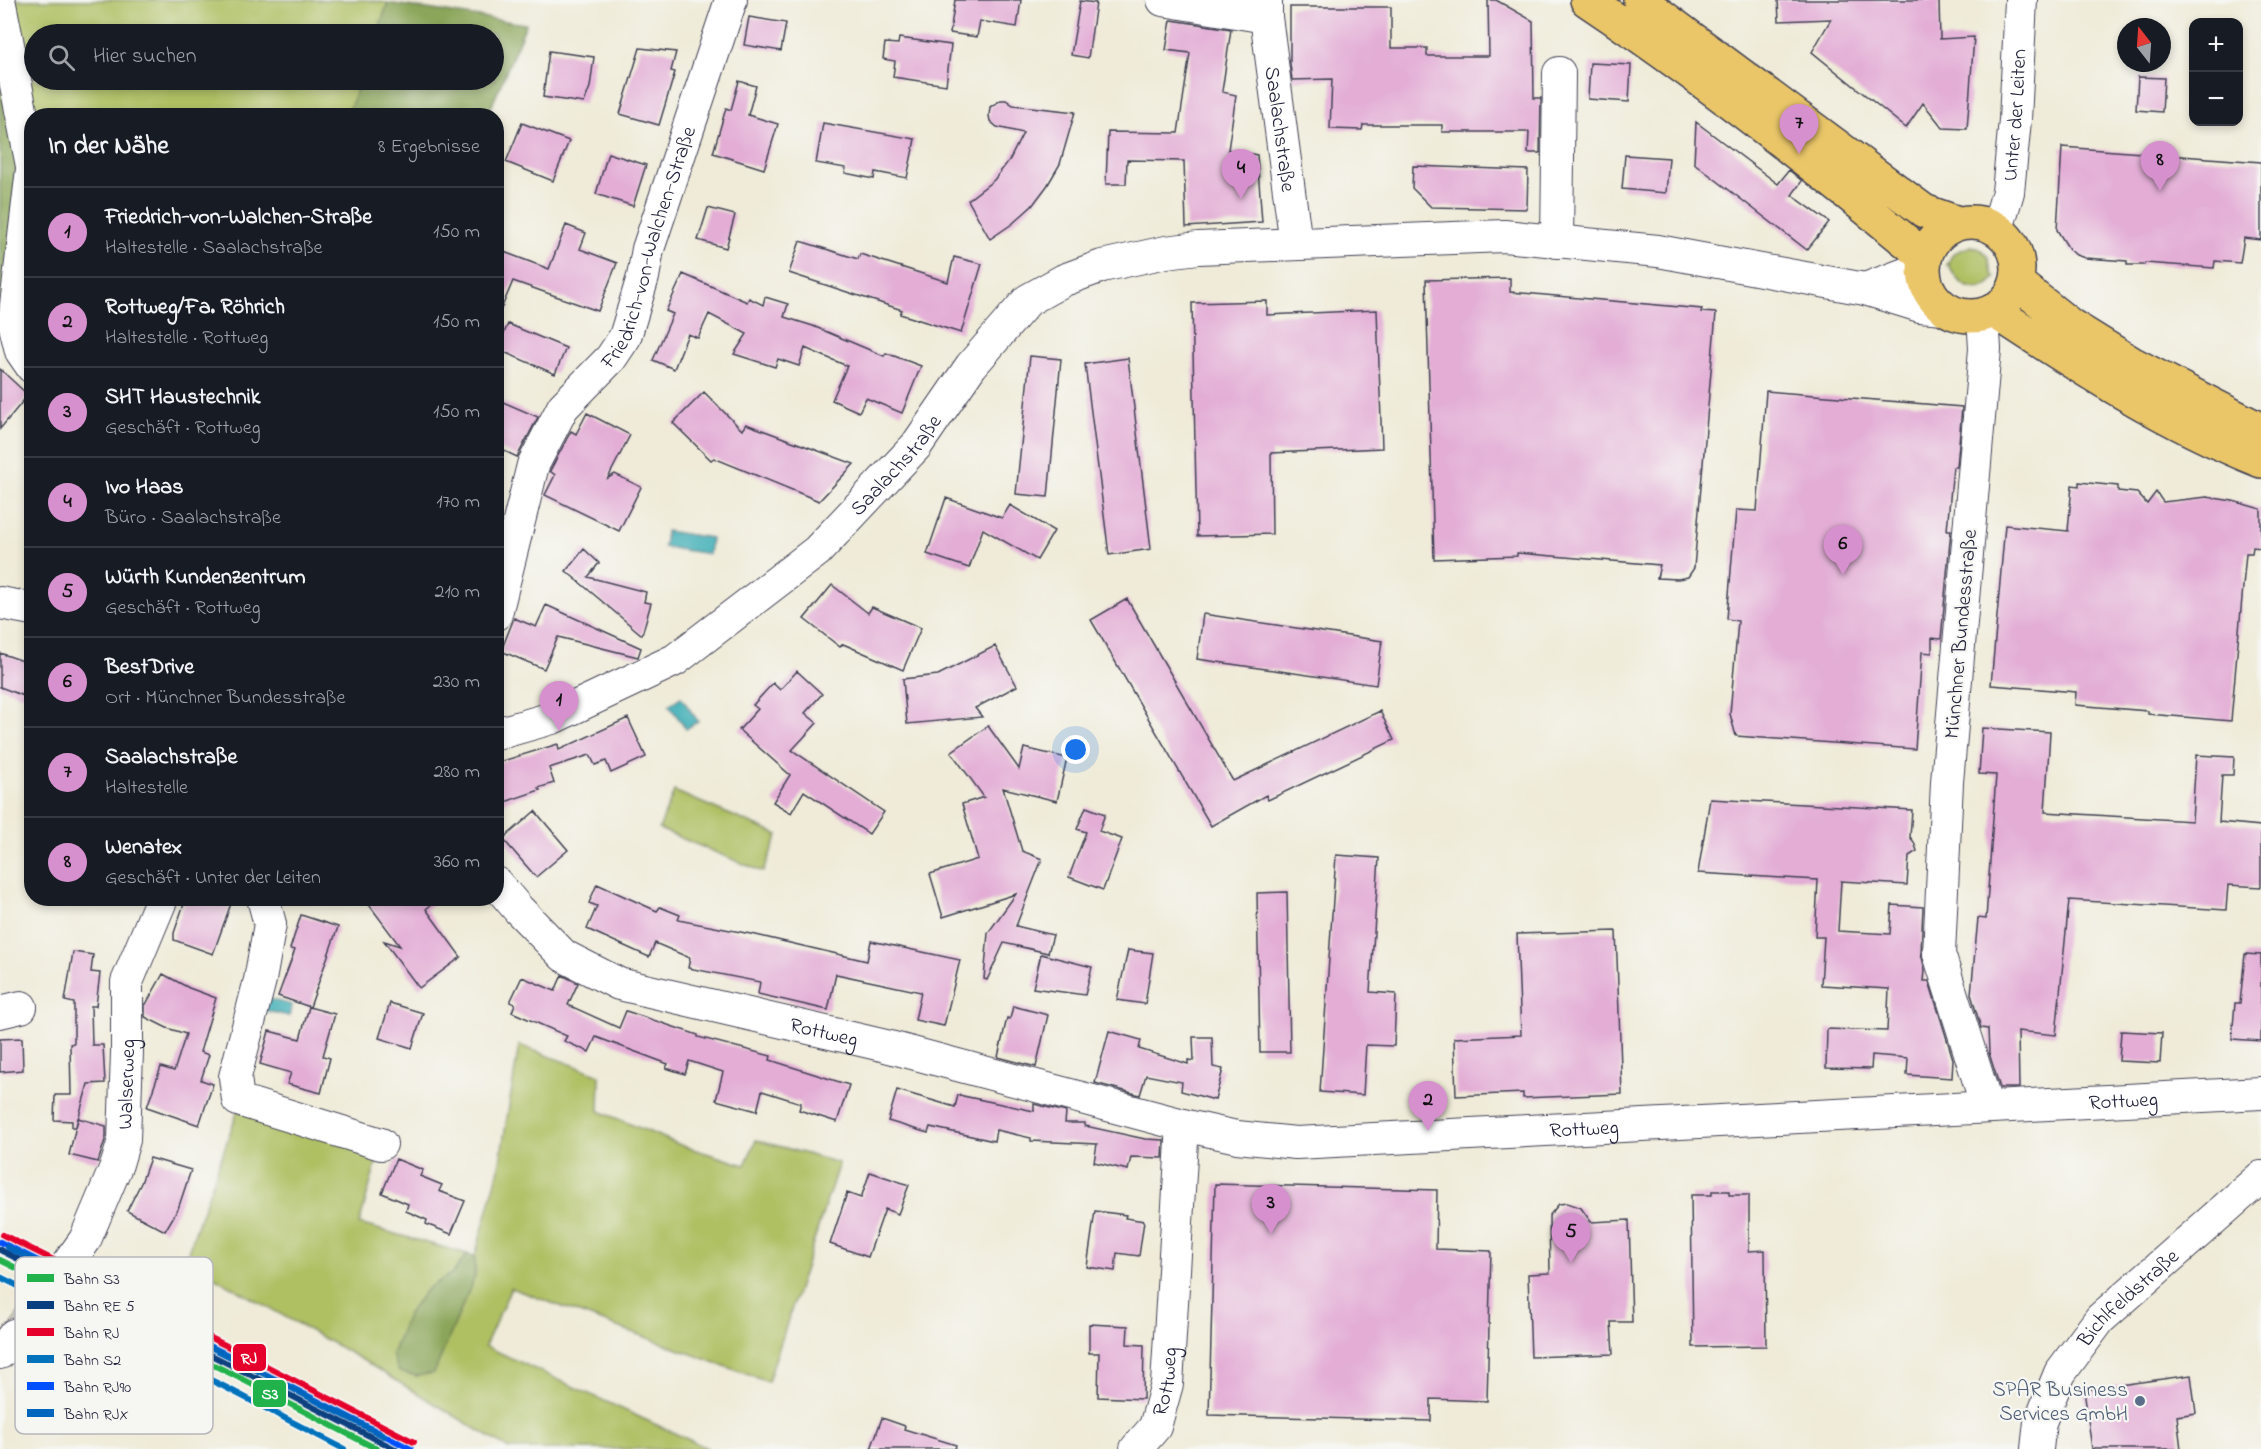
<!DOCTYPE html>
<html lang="de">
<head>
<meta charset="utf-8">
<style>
  :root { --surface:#171b24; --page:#20242c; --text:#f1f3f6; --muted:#9ea1a6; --line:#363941; --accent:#d690ce }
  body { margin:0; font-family:"Indie Flower",sans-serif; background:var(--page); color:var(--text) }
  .controls { position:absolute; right:18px; top:18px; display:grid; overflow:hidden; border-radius:12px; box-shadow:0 3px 9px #0003 }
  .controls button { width:54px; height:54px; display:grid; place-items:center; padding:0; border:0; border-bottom:2px solid var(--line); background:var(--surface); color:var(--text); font:30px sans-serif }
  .compass { position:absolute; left:2117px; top:18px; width:54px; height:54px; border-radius:50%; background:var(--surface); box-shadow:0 3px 9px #0003; rotate:343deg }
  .you { position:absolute; left:1076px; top:750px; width:21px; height:21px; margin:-15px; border:4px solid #fff; border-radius:50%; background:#1a73e8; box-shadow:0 0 0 9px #1a73e833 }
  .badge { display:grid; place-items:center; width:39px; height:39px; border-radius:50%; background:var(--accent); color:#111; font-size:20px; font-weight:700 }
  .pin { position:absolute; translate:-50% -50px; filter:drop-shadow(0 2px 3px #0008) }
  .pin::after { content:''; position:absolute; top:32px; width:21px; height:18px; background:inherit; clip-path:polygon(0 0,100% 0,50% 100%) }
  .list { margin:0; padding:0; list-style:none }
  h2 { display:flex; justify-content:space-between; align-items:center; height:78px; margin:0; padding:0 24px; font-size:26px }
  h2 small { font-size:20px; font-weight:400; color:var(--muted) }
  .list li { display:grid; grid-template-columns:39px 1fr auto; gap:18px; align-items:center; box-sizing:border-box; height:90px; padding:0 24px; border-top:2px solid var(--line) }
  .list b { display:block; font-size:22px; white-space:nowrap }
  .list p { margin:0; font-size:20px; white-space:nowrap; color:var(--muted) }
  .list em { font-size:20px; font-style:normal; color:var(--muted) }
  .icon { flex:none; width:33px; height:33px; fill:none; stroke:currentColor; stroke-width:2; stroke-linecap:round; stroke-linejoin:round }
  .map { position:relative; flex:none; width:2261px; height:1449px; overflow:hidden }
  .search { position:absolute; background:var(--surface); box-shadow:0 3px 9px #0003; left:24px; top:24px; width:480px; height:66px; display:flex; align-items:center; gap:15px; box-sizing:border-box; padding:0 21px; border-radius:33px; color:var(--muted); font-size:22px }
  .panel { position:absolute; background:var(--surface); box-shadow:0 3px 9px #0003; left:24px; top:108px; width:480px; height:798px; border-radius:24px }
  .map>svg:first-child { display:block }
</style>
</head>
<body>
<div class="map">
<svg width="2261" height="1449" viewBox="0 0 2261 1449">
  <rect width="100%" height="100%" fill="#f6f6f2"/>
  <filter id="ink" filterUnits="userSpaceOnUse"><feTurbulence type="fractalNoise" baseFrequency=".0167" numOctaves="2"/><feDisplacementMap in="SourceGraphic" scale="12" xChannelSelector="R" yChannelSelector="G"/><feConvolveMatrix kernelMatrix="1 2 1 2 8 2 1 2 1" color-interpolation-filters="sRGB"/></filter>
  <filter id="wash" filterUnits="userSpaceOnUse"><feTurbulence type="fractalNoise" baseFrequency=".008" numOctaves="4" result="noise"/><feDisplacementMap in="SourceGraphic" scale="24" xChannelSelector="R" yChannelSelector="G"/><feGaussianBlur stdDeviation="1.35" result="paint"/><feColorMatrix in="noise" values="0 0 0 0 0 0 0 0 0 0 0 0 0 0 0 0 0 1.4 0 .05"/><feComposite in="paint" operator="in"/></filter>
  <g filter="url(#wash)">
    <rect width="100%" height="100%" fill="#efebd8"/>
    <path fill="#afc064" stroke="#687150" stroke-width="1.5" d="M0 0H367L388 3 377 34H34V80H360L348 115 32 116 31 330 10 320Z
      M1971 246C2000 256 1982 261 1995 278 1978 299 1955 285 1949 264L1947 265 1953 253Z
      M674 791 778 835 763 872 659 829Z
      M519 1045 600 1075 599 1111 683 1146 745 1165 756 1140 839 1163 768 1382 511 1288 485 1346 709 1449H509L359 1358 185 1261 238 1110 380 1150 359 1224 467 1254 454 1272 427 1289 407 1315 475 1276V1256L498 1173Z"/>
    <path fill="#8ba65a" stroke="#56644a" stroke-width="1.5" d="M388 3 526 24 488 115H348L360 80H494V34H377Z
      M0 24 20 137 0 331Z
      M467 1254 475 1256V1276L434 1373 417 1376 399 1372 392 1355 407 1315 427 1289 454 1272Z"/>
    <path fill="#3daeb6" stroke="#306878" stroke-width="1.5" d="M666 531 711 538 709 554 664 547Z
      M681 697 698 721 686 729 669 705Z
      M266 998 292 1005 289 1016 263 1010Z"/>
    <g id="blocks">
      <path fill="#e3add6" d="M955 0H1021L1017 27 980 21 977 37 950 33Z
        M1488 0H1496L1533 21 1534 98H1541L1540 153H1528L1529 132H1442V125H1363L1362 130 1330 129 1332 79 1292 80 1290 64V7H1391V48H1427V56H1489Z
        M1778 0H1939L1940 39 1974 37 1967 129 1943 128 1923 103 1906 128 1812 52 1831 19 1779 21Z
        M1080 1 1096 3 1088 58 1071 55Z
        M749 17 786 23 781 51 744 45Z
        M1171 20 1231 29 1222 92 1236 95 1228 150 1257 155 1262 222 1186 227 1184 161 1127 160 1126 184H1106L1108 132 1178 133 1190 53 1166 50Z
        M899 38 951 45 946 85 893 77 895 61 883 59 885 43 898 44Z
        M640 48 676 52 671 71 675 72 659 125 620 114Z
        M549 51 594 57 590 87 584 103 543 97Z
        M1590 63 1631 65 1629 102 1588 99Z
        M2138 77 2164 78 2162 112 2136 110Z
        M739 81 756 86 748 115 778 124 764 169 713 153 726 108 731 110Z
        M1001 100H1006L1013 105 1075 112 1060 164 1047 186 1032 206 1012 224 990 239 968 200 994 180 1010 159 1023 133 997 127 990 121 989 116 990 107Z
        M1696 122 1778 184 1789 170 1802 181 1792 195 1829 222 1807 250 1694 163Z
        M522 123 569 141 553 181 506 162Z
        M823 123 915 139 907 178 875 172 874 179 845 173 846 168 816 163Z
        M2062 147 2261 162V240L2244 238 2240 263 2215 261 2214 268 2145 263 2144 265H2127V261L2085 258 2076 255 2069 249 2057 230Z
        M608 153 646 165 633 206 596 194Z
        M1625 155 1669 158 1666 193 1622 189Z
        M1413 166 1528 170 1527 209 1431 207 1412 188Z
        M708 208 735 215 726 248 698 240Z
        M566 225 586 233 580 249 617 263 598 311 513 281 496 321V249L549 269Z
        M800 241 858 259 860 254 948 282 954 257 982 264 961 333 900 314 902 310 789 273Z
        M683 274 747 302 749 298 763 305 765 297 788 304 784 317 813 326 884 356 886 353 921 366 902 413 866 398 859 412 832 400 847 366 805 348 799 366 778 359 775 367 734 354 747 334 709 314 698 338 688 334 674 369 653 360 673 314 666 311Z
        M1510 278V292L1702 309 1701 312 1716 313 1694 568 1688 577 1678 579 1657 578 1660 565 1517 553V556L1434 559 1426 280Z
        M1267 301V315L1377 310 1382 448 1271 453 1272 534 1197 536 1192 303Z
        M508 324 566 348 555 374 497 349Z
        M1030 356 1061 359 1048 497 1016 494Z
        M1128 358 1151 549 1109 555 1085 364Z
        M0 369 28 395 0 429Z
        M1766 391 1962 407 1957 467H1953L1947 530H1951L1941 639 1932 638V653L1922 652 1915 749 1736 736 1730 714 1738 621 1727 619 1736 510 1757 511Z
        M704 392 742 430 746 424 854 464 819 501 714 458 711 460 673 423Z
        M496 399 538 417 517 457 496 447Z
        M587 413 630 435 608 478 615 474 641 487 619 531 545 495 555 475 550 471 571 431 576 434Z
        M2079 482 2118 486V491L2137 493 2147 504 2156 492 2163 502 2207 497 2233 501 2261 509V548L2253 547 2252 553H2246L2231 721 2148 714V711L2075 705 2076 692 1991 685 2005 525 2068 531 2072 485 2079 486Z
        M946 498 1002 518 1010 505 1054 531 1037 560 983 529 969 568 927 554Z
        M584 549 599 563 588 577 646 592 644 602 651 603 642 635 566 571Z
        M832 585 868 613 872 607 921 628 903 670 843 644 840 647 804 619Z
        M1127 599 1233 781 1380 711 1394 740 1268 800 1266 795 1211 826 1091 620Z
        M546 605 641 648 638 657 558 637 544 669 501 651 514 618 536 627Z
        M1203 614 1382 641 1376 685 1197 659Z
        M995 646 1017 686 975 708 982 717 907 724 903 679 938 675Z
        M0 653 32 664V676L24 696 0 687Z
        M797 671 822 694 805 713 817 723 792 750 884 812 869 834 804 791 791 813 773 802 790 775 739 730 758 709 753 705 773 683 780 690Z
        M628 718 646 757 611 773 606 761 595 765 590 755 549 768 554 783 538 788 540 790 496 805V763L558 744 559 750Z
        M988 726 1019 769 1024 748 1067 758 1057 801 1003 788 1022 851 1042 859 1016 926 1053 935 1048 953 1004 943 987 980 984 979 988 933 1016 894 943 917 930 874 978 859 962 804 984 797 951 752Z
        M1982 728 2050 732 2045 812 2192 821 2196 755 2234 757 2233 775H2222L2219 822 2261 826V887L2228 885 2226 910 2069 900 2056 1035 2018 1031 2019 1088H2000L1989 1053 1988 1029 1981 1028 1971 994 1978 918 1986 919 1996 775 1979 774Z
        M1710 799 1912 810 1910 837 1914 842 1917 851 1909 856 1907 885 1841 881 1838 931 1890 934 1892 905 1923 907 1921 953 1925 970 1924 981H1929L1953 1059 1952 1078 1907 1075 1908 1058 1872 1055 1871 1069 1826 1068 1827 1029 1887 1031 1889 989 1821 985 1824 937H1815L1818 880 1698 873Z
        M1086 807 1105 814 1099 831 1122 839 1103 890 1069 877 1086 832 1077 829Z
        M535 811 568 850 536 877 503 839Z
        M1336 855 1379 858 1370 992 1396 994 1394 1046 1366 1045 1363 1095 1320 1092Z
        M597 884 657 911 660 907 680 915 678 920 756 935 867 961 871 941 960 960 944 1026 915 1020 921 992 836 974 828 1010 758 994 760 982 688 968 690 958 655 943 649 957 587 929 597 906 589 903Z
        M1287 892 1290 1052H1260L1257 893Z
        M186 898H233L213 954 174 940V933Z
        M364 898H439L426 909 461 957 419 988 384 941 400 946Z
        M301 915 338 927 310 1007 278 996 295 950 290 949Z
        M1616 931 1622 1094 1523 1098V1093L1456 1096 1454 1038 1521 1035 1517 934Z
        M1128 950 1153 953 1145 1004 1117 1000Z
        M73 952 93 955 91 972 100 973 96 1006H91L92 1045H103L105 1083 88 1084 76 1127H72V1121L54 1120 55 1095H71L70 1044 74 1043V1003L65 1001Z
        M1041 954 1092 967 1085 995 1033 988Z
        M2245 954 2261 955V1041L2232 1039 2235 1003H2240Z
        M163 974 189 988 216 998 200 1052 209 1055 201 1080 213 1084 199 1125 147 1107 161 1067 174 1071 186 1034 167 1028 145 1017V1006Z
        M562 975 578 983 568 1005 619 1028 626 1011 698 1035V1037L771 1056 770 1060 849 1085 837 1122 799 1110 801 1103 762 1091 757 1111 716 1100 723 1072 689 1061 685 1074 666 1068 668 1064 596 1037 589 1052 564 1041 567 1036 512 1012 515 1004 510 1002 522 977 555 991Z
        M390 1003 423 1013 412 1048 379 1038Z
        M1013 1006 1048 1015 1036 1067 998 1057 1007 1018 1010 1019Z
        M309 1007 335 1014 323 1056 330 1058 321 1093 287 1084 291 1073 260 1064 269 1031 300 1039Z
        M1109 1031 1141 1040 1139 1049 1188 1064V1060L1194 1061 1193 1037H1212L1213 1067 1223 1069 1215 1100 1181 1091 1182 1082 1146 1075 1140 1095 1095 1083Z
        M2121 1031 2162 1033 2160 1063 2119 1061Z
        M22 1038 23 1070 0 1072V1039Z
        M897 1090 955 1107 958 1095 1034 1111V1104L1066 1112 1065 1123H1085V1126L1145 1139 1164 1140 1163 1158 1131 1157 1128 1170 1094 1162 1097 1144 1031 1141V1138L996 1130 994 1141 930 1127 928 1133 888 1121Z
        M78 1118 106 1126V1137L98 1162 69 1155Z
        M150 1158 191 1170 178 1209 165 1231 127 1211 141 1183Z
        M396 1159 423 1170 420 1176 442 1185 439 1191 465 1201 451 1234 426 1224 427 1220 406 1211 408 1204 382 1193Z
        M870 1172 909 1185 898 1214 885 1209 868 1257 830 1244 847 1193 861 1198Z
        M1215 1184 1437 1190 1436 1249 1491 1251 1487 1401 1431 1399V1421L1209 1415Z
        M1712 1191H1729V1195H1749V1251L1765 1250 1766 1346 1693 1347 1691 1195H1712Z
        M1567 1203 1581 1208 1591 1222 1629 1220 1632 1322H1611L1613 1354 1531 1357 1528 1274 1550 1273 1549 1216 1559 1204Z
        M1095 1211 1126 1215 1125 1218 1144 1221 1139 1256 1117 1253 1115 1271 1087 1267Z
        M1089 1324 1128 1326 1127 1344 1144 1345 1143 1399 1098 1397 1099 1353H1089Z
        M2191 1375 2196 1413 2177 1416 2181 1449H2092L2084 1390Z
        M882 1418 905 1426 904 1429 956 1445 955 1449H871Z"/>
    </g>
  </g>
  <g filter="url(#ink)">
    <use href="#blocks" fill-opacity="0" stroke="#414053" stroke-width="1.5"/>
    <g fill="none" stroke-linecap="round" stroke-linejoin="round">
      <path stroke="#c6c3b9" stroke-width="32" stroke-dasharray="32 16" stroke-linecap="butt" d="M14 1335 67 1265"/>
      <defs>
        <g id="minor">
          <path d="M1163 0 1266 17"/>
          <path id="s1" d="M1266 0V17L1296 244"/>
          <path d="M0 4 32 166"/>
          <path d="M32 169 14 322 21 351 32 367"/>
          <path id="s2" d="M1997 229 2008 192 2015 120 2021 0"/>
          <path d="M1557 242 1559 73"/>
          <path d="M1865 289 1924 267"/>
          <path d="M1983 315 1985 349 1947 782 1939 954 1987 1107"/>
          <path d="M0 603 32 609"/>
          <path id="s3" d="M496 614 533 465 563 407 611 358 625 337 643 277 648 249 731 0"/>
          <path id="s4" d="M496 734 552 718 675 660 817 551 916 446 971 366 1028 300 1064 280 1102 266 1166 252 1198 248 1504 236 1658 251 1865 289 1920 306 1944 308"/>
          <path id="s5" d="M496 883 519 910 564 956 619 984 886 1046 1183 1125 1237 1137 1296 1143 2261 1093"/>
          <path d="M263 898 270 924 260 980 235 1077 238 1100 381 1144"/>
          <path d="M0 1012 21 1007"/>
          <path id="s6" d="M67 1265 85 1240 117 1164 124 1140 127 1052V982L162 898"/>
          <path d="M0 1353 14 1335"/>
          <path id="s7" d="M1136 1449 1155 1427 1167 1384 1183 1125"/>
          <path id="s8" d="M2037 1449 2040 1422 2060 1373 2100 1319 2261 1177"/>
        </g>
        <path id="major" d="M1587 0C1705 79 1816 166 1925 257
          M1640 0 1924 211 1958 223
          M1924 269a47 47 0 1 1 94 0a47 47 0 1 1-94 0Z
          M2017 283 2070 325 2133 364 2261 430
          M1994 311C2079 367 2165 423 2261 461"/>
      </defs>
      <use href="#minor" stroke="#414053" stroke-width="34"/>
      <use href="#major" stroke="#414053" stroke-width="36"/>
      <use href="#minor" stroke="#fff" stroke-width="32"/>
      <use href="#major" stroke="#eac669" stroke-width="33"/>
      <defs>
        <path id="rail-1" d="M0 1260 232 1374 377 1449"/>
        <path id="rail-2" d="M0 1250 235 1367 395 1449"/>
        <path id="rail-3" d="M3 1235 241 1353 414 1442"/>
        <path id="rail-4" d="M0 1277 225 1387 344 1449"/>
        <path id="rail-5" d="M0 1242 238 1360 411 1449"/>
        <path id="rail-6" d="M7 1247 239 1361 384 1436"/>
      </defs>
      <use href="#rail-1" stroke="#f6f6f2" stroke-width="10"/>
      <use href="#rail-2" stroke="#f6f6f2" stroke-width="10"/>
      <use href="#rail-3" stroke="#f6f6f2" stroke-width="10"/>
      <use href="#rail-4" stroke="#f6f6f2" stroke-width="10"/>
      <use href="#rail-5" stroke="#f6f6f2" stroke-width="10"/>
      <use href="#rail-6" stroke="#f6f6f2" stroke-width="10"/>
      <use href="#rail-1" stroke="#22b24c" stroke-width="6"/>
      <use href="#rail-2" stroke="#093f7f" stroke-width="6"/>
      <use href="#rail-3" stroke="#e4002b" stroke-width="6"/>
      <use href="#rail-4" stroke="#0072bc" stroke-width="6"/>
      <use href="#rail-5" stroke="#0050ff" stroke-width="6"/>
      <use href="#rail-6" stroke="#0065bd" stroke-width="6"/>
    </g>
  </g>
  <circle fill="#5c6f8a" stroke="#f6f6f2" stroke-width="2" cx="2140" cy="1401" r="6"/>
  <g text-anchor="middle" stroke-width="4.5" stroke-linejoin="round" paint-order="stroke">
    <g font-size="21" fill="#22223b" stroke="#f6f6f2">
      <text dy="7" stroke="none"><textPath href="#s2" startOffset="116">Unter der Leiten</textPath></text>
      <text dy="7" stroke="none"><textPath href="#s1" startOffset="130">Saalachstraße</textPath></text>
      <text dy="7" stroke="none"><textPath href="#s3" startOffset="405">Friedrich-von-Walchen-Straße</textPath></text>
      <text dy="7" stroke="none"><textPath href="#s4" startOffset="490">Saalachstraße</textPath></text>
      <text transform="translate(1960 634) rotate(-85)" y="7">Münchner Bundesstraße</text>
      <text dy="7" stroke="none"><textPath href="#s5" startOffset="372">Rottweg</textPath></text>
      <text dy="7" stroke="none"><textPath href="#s6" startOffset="194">Walserweg</textPath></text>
      <text dy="7" stroke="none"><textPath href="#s5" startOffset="1686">Rottweg</textPath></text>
      <text dy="7" stroke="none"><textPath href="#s5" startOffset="1146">Rottweg</textPath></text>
      <text dy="7" stroke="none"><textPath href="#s8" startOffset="182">Bichlfeldstraße</textPath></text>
      <text dy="7" stroke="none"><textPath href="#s7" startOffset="76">Rottweg</textPath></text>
    </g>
    <g font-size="21" fill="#4e5e75" stroke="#f6f6f2" text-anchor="end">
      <text x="2128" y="1396">SPAR Business<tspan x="2128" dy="24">Services GmbH</tspan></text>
    </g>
  </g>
  <rect x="15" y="1257" width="198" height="177" rx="9" fill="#f6f6f2" stroke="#b6b6bb" stroke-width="1.5"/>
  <rect x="27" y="1274" width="27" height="8" fill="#22b24c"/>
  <rect x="27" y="1301" width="27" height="8" fill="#093f7f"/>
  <rect x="27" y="1328" width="27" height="8" fill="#e4002b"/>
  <rect x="27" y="1355" width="27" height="8" fill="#0072bc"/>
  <rect x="27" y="1382" width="27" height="8" fill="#0050ff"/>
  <rect x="27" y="1409" width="27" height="8" fill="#0065bd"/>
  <g font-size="16" fill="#22223b">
    <text x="64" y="1284">Bahn S3</text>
    <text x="64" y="1311">Bahn RE 5</text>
    <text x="64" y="1338">Bahn RJ</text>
    <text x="64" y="1365">Bahn S2</text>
    <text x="64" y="1392">Bahn RJ90</text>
    <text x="64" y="1419">Bahn RJX</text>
  </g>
  <g stroke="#f6f6f2" stroke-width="2">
    <rect x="232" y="1343" width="35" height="29" rx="6" fill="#e4002b"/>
    <rect x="252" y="1379" width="35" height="29" rx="6" fill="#22b24c"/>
  </g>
  <g font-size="16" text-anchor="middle" font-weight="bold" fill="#fff">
    <text x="249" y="1363">RJ</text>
    <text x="270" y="1399">S3</text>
  </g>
</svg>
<div class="controls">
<button>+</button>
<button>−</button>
</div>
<svg class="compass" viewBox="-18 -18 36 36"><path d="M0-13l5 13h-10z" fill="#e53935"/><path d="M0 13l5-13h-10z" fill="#9ea1a6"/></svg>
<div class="you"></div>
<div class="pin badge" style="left:559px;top:731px">1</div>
<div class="pin badge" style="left:1428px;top:1131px">2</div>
<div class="pin badge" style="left:1271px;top:1234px">3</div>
<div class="pin badge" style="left:1241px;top:199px">4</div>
<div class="pin badge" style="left:1571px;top:1263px">5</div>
<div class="pin badge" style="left:1843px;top:575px">6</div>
<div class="pin badge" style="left:1799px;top:154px">7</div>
<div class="pin badge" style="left:2160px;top:191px">8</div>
<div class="search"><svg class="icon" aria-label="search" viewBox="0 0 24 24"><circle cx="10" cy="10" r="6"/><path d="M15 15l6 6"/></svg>Hier suchen</div>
<section class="panel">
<h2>In der Nähe<small>8 Ergebnisse</small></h2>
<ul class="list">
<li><span class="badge">1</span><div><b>Friedrich-von-Walchen-Straße</b><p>Haltestelle · Saalachstraße</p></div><em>150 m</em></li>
<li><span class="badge">2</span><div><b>Rottweg/Fa. Röhrich</b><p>Haltestelle · Rottweg</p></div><em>150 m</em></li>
<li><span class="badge">3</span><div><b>SHT Haustechnik</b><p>Geschäft · Rottweg</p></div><em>150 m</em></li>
<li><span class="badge">4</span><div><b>Ivo Haas</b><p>Büro · Saalachstraße</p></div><em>170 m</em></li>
<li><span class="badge">5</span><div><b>Würth Kundenzentrum</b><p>Geschäft · Rottweg</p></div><em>210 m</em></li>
<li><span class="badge">6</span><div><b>BestDrive</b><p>Ort · Münchner Bundesstraße</p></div><em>230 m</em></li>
<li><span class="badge">7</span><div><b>Saalachstraße</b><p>Haltestelle</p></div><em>280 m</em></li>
<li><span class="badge">8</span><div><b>Wenatex</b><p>Geschäft · Unter der Leiten</p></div><em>360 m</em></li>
</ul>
</section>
</div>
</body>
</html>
